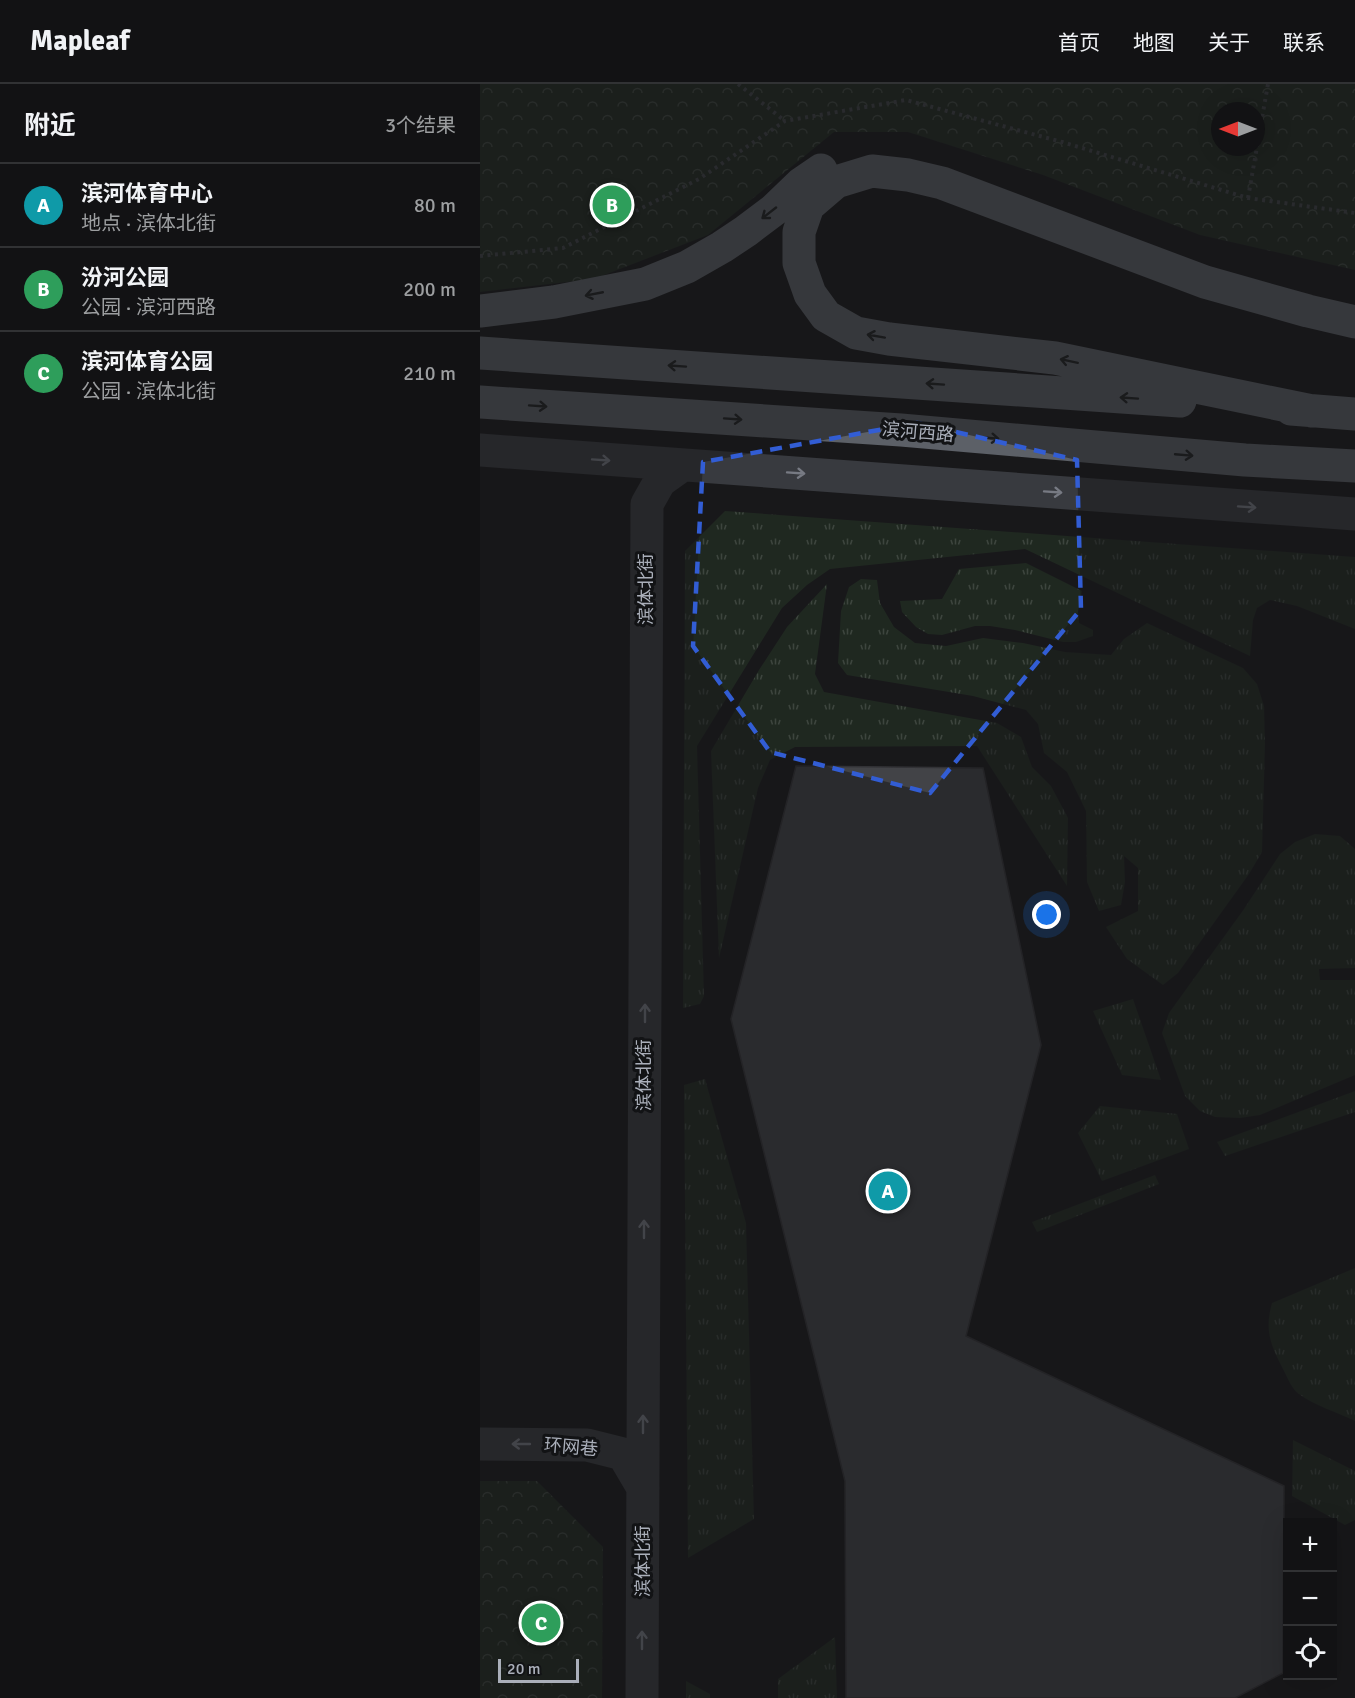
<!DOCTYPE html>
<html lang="zh">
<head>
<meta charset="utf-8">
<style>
  :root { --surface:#121214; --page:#1b1b1d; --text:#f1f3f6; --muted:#9c9ea0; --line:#313234; --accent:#f3ac36 }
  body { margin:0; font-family:Signika,"Noto Sans SC",sans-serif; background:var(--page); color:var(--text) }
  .controls { position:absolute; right:18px; bottom:18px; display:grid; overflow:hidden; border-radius:0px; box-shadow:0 6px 24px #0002 }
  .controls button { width:54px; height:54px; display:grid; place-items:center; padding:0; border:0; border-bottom:2px solid var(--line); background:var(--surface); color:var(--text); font:30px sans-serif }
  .compass { position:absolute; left:731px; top:18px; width:54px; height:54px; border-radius:50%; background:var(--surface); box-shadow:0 6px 24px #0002; rotate:270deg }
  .scale { position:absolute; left:18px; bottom:15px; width:81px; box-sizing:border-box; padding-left:6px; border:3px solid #aaafba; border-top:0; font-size:16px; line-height:21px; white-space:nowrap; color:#aaafba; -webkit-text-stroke:4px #121315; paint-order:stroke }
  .you { position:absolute; left:567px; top:831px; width:21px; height:21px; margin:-15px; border:4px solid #fff; border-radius:50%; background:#1a73e8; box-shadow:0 0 0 9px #1a73e833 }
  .badge { display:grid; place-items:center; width:39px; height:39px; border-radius:50%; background:var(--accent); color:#fff; font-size:20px; font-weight:700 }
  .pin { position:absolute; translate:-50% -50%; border:3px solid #fff; box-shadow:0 2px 6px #0006 }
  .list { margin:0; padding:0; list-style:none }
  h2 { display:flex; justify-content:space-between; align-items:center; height:78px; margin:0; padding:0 24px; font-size:26px }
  h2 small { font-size:20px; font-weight:400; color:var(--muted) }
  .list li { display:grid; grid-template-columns:39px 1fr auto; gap:18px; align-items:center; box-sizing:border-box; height:84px; padding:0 24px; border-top:2px solid var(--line) }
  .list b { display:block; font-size:22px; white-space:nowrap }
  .list p { margin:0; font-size:20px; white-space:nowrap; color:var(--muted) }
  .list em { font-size:20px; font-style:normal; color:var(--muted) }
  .icon { flex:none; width:33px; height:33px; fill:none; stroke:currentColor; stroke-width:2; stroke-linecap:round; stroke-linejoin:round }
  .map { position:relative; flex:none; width:875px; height:1614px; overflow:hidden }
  header { display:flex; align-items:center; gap:36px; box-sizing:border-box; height:84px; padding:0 30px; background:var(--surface); border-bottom:2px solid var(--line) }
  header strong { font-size:28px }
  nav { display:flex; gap:33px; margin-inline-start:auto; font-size:21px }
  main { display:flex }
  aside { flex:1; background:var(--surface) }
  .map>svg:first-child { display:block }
</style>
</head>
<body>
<header>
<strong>Mapleaf</strong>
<nav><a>首页</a><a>地图</a><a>关于</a><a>联系</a></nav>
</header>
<main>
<aside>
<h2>附近<small>3个结果</small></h2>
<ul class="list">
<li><span class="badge" style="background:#0f9aa8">A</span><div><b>滨河体育中心</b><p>地点 · 滨体北街</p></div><em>80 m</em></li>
<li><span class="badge" style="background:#2e9e5b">B</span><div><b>汾河公园</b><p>公园 · 滨河西路</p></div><em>200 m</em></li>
<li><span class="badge" style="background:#2e9e5b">C</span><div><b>滨河体育公园</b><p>公园 · 滨体北街</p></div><em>210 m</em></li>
</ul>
</aside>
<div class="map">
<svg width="875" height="1614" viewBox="0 0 875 1614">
  <defs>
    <pattern id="grass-tufts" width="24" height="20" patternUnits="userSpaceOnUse" patternTransform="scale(1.5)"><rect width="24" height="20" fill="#1f2820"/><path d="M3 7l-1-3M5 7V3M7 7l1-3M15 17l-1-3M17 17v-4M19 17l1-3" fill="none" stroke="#3d453e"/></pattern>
    <pattern id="park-crowns" width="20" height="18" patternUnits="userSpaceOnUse" patternTransform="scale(1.5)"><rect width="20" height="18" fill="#1f2820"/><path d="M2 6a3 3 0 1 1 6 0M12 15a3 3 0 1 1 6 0" fill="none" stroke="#3d453e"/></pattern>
  </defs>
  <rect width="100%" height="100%" fill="#18181a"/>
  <path fill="url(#grass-tufts)" d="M245 427 875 473V545L817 522 790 516 777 524 773 536 770 572 545 465 350 485 327 501 302 524 217 662 224 912 220 920 203 924 205 467Z
    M546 479 602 507 598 527 599 539 613 546V552L596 558H583L535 546 510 542H495L462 551 448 550 436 543 422 528 420 517 462 515 479 485Z
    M381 495 397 496 400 519 414 543 435 559 466 562 503 554 543 559 585 568 631 571 644 555 667 539 763 584 777 600 784 622 785 660 782 768 769 790 698 889 683 901 647 875 626 843 658 827V784L644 772 645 798 641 821 619 827 607 798 606 727 587 688 564 669 558 640 546 626 493 612 367 591 358 579 361 527 369 503Z
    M347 500 335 590 344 608 517 639 541 653 552 683 571 702 588 734 587 802 497 662 315 663 290 676 278 704 239 874 231 667 279 586 307 543Z
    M835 750 860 752 875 765V884L839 885 840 896H875V991L780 1031 760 1034 735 1033 720 1027 705 1012 682 949 689 929 764 825 800 770 815 758Z
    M653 915 681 996 642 991 613 927Z
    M225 995 266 1139 274 1435 208 1474 204 1001Z
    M875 1007V1028L745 1072 737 1058Z
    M620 1022 697 1030 709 1065 622 1097 598 1049Z
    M675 1091 679 1100 557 1148 552 1138Z
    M875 1184V1337C859 1329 833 1321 819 1310 812 1305 808 1295 804 1287 791 1262 784 1247 792 1219Z
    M813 1356 875 1387V1436L865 1441 812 1412Z
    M355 1553 357 1614H298V1595Z
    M206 1597 230 1610V1614H206Z"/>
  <path fill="url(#park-crowns)" fill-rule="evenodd" d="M0 0H875V186L720 151 563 91 428 48H354L228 151 114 195 0 208ZM740 27H776V63H740Z
    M0 1397H57L123 1463 122 1614H0Z"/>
  <path fill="#424347" stroke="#323236" stroke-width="1.5" d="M316 682 503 684 561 961 486 1252 804 1402 803 1589 755 1614H366L365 1397 251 935Z"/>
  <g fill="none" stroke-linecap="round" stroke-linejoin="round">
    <path stroke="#3e4146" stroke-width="4" stroke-dasharray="3 4.5" stroke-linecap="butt" d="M258 0 305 37
      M768 114 788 0
      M0 172 83 164 219 95 305 37 426 16 582 58 768 114 875 129"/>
    <path stroke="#383a3f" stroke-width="33" d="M0 366 875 430
      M0 1360 107 1361 143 1370 163 1404
      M162 1614 167 420 180 397 201 382"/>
    <path stroke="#5c6067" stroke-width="33" d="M0 227 74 218 165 200 207 183 242 163 266 147 295 125 322 99 341 86
      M0 269 700 317
      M0 318 421 346 765 376 875 382
      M811 325 875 330
      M832 327 575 274 409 255 376 249 346 232 330 210 319 179V148L328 122 356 98 392 87 428 91 462 99 725 198 828 227 875 238"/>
  </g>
  <defs><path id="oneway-shaft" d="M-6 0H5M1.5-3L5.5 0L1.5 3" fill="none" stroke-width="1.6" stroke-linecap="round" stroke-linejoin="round" transform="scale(1.5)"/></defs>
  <g stroke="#1d1f21">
    <use href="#oneway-shaft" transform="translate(289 129) rotate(142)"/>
    <use href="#oneway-shaft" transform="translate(114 210) rotate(169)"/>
    <use href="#oneway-shaft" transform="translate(396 252) rotate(-170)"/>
    <use href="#oneway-shaft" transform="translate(589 277) rotate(-168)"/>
    <use href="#oneway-shaft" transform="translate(197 282) rotate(-176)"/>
    <use href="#oneway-shaft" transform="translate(455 300) rotate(-176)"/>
    <use href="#oneway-shaft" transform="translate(649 314) rotate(-176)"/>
    <use href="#oneway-shaft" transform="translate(58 322) rotate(4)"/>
    <use href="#oneway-shaft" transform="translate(253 335) rotate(4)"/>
    <use href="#oneway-shaft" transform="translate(510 354) rotate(5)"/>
    <use href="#oneway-shaft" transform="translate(704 371) rotate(5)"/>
  </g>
  <g stroke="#777a83">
    <use href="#oneway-shaft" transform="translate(121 376) rotate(4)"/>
    <use href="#oneway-shaft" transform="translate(316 389) rotate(4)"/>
    <use href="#oneway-shaft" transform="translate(573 408) rotate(4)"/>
    <use href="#oneway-shaft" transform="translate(767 423) rotate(4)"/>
    <use href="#oneway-shaft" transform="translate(165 929) rotate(-90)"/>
    <use href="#oneway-shaft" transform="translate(164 1145) rotate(-90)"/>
    <use href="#oneway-shaft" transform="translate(163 1340) rotate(-90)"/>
    <use href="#oneway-shaft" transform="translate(41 1360) rotate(-180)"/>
    <use href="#oneway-shaft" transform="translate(162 1556) rotate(-90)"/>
  </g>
  <path d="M0 0H875V1614H0ZM437 339 597 376 601 525 450 709 290 668 213 562 223 378Z" fill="#18181a" fill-opacity=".55" fill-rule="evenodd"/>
  <path fill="none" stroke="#325dd4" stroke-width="4.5" stroke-dasharray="12 8" stroke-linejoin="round" d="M437 339 597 376 601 525 450 709 290 668 213 562 223 378Z"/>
  <g text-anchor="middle" stroke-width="6" stroke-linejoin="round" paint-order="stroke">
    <g font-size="18" fill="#aaafba" stroke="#121315">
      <text transform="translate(438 348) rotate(5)" y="6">滨河西路</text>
      <text transform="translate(166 505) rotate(-90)" y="6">滨体北街</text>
      <text transform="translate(164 991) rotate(-90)" y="6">滨体北街</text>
      <text transform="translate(91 1363) rotate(5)" y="6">环网巷</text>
      <text transform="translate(163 1477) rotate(-90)" y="6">滨体北街</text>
    </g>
  </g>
</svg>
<div class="controls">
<button>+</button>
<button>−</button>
<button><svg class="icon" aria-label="locate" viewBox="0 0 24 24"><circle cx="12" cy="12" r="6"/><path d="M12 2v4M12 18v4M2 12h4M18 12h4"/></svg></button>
</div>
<svg class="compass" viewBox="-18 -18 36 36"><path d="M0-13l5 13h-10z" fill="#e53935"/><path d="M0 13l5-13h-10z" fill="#9c9ea0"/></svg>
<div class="scale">20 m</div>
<div class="you"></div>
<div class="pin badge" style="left:408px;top:1107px;background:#0f9aa8">A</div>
<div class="pin badge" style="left:132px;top:121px;background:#2e9e5b">B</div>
<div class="pin badge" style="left:61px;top:1539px;background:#2e9e5b">C</div>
</div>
</main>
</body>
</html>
